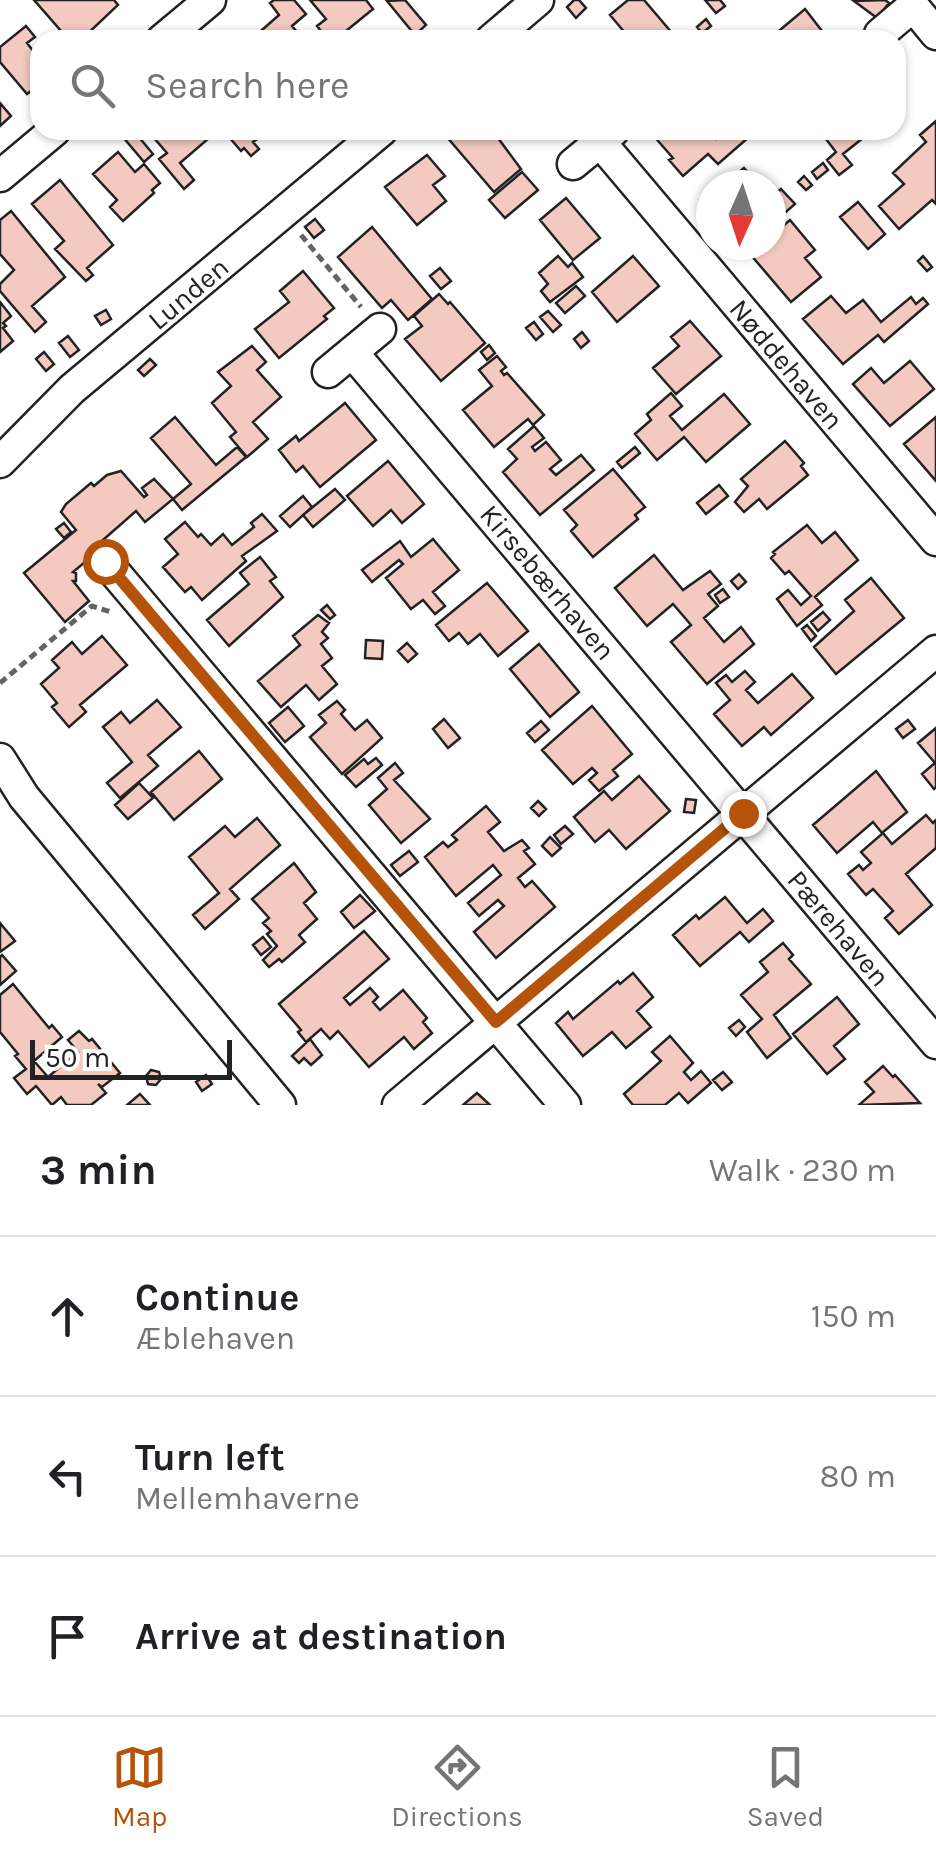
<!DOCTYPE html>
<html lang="en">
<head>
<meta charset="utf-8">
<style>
  :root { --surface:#fff; --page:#f2f2f2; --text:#202124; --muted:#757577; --line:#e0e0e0; --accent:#b45309 }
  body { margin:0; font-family:Karla,sans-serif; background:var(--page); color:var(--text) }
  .compass { position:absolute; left:696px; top:170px; width:90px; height:90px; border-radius:50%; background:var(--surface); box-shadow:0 2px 8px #0004; rotate:183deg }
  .scale { position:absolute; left:30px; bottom:25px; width:202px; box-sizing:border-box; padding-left:10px; border:5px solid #222; border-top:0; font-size:28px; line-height:35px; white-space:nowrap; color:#222; -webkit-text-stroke:8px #fff; paint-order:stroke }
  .stop { position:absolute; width:30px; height:30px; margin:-22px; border:8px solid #b45309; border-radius:50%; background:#fff }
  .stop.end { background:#b45309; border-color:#fff; box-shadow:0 2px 10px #0008 }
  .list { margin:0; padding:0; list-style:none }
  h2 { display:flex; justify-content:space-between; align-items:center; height:130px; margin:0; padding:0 40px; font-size:42px }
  h2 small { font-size:32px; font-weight:400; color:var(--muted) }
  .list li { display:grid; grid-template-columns:65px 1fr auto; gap:30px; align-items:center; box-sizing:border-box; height:160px; padding:0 40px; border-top:2px solid var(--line) }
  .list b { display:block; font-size:38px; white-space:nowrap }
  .list p { margin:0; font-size:32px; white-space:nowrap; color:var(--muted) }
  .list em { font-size:32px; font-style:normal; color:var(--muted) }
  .icon { flex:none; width:55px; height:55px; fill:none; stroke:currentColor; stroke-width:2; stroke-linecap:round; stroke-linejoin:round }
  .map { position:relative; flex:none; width:936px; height:1105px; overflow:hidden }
  .search { position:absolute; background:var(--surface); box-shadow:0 2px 8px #0004; left:30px; right:30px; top:30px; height:110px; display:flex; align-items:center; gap:25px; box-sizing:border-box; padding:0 35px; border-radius:30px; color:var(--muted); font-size:38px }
  .sheet { height:610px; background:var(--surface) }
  nav { display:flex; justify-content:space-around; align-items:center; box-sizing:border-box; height:140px; border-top:2px solid var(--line); background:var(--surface); font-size:28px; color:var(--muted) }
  nav a { display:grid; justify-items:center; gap:5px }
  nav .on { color:var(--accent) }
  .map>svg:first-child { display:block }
</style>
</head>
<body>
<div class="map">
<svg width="936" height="1105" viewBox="0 0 936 1105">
  <rect width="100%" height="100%" fill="#fff"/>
  <path fill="#f3c9c0" stroke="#222" stroke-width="2.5" d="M34 0H114L118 5 81 40H69Z
    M274 0H294L306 14 292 26 304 40H256L254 37 279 15 270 3Z
    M310 0H366L373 9 335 40H328L317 26 326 19Z
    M405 0 426 25 415 35 387 1Z
    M574 0H579L586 8 576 18 567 7Z
    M628 0H644L678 40H631L610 15Z
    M705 0H720L725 6 716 13Z
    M885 0 889 3 877 18 854 1Z
    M805 9 829 40H768Z
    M706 19 711 26 702 33 697 27Z
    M26 26 35 37 27 43 34 52 40 47V84L27 94 0 62V47Z
    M0 103 11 116 0 126Z
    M936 121V204L932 200 899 229 879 206 904 184 893 173 926 142 920 135Z
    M117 130H133L153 154 144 162Z
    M147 130H200L208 139 180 163 194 180 184 189 159 159 167 153Z
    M223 130H270L253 142 259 149 251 156 244 148 241 151Z
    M453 130H492L521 169 494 192 446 136Z
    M657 130H708L716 139 727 130H757L718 164 708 154 683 176 669 160 673 158 652 134Z
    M819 130H873L843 154 852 165 839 175 827 160 836 152Z
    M118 152 135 172 144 164 160 183 152 190 154 193 123 221 110 207 117 200 93 174Z
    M427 155 445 176 433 185 446 201 417 225 385 187Z
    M823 163 828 170 817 179 812 172Z
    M744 168 759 185H717L730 174 733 177Z
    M522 172 538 190 505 218 489 200Z
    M804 176 812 185 806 190 798 182Z
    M60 180 113 245 87 268 93 275 86 281 55 249 64 241 32 204Z
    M781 189 795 204 771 225V197Z
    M711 190V213L700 200Z
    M566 198 600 238 573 260 540 220Z
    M858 202 885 234 868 249 840 217Z
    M11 211 65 277 32 306 46 322 35 332 0 291V284L14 270 0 254V220Z
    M315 219 324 230 314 238 305 227Z
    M790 220 815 250 805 258 821 277 791 302 750 254 760 245H771V236Z
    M372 227 432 299 408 320 391 300 382 308 338 257Z
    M558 256 568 267 572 263 583 277 550 302 541 291 548 284 539 273Z
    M633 256 659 286 617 322 592 292Z
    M923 256 932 267 927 271 918 261Z
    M440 268 451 281 441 289 430 276Z
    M303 271 334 308 324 316 327 319 279 358 255 329 289 302 280 291Z
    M576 286 585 296 565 313 556 303Z
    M439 294 448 304 450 302 485 343 441 381 405 339 422 326 414 316Z
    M831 296 846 313 863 300 881 322 911 297 916 304 923 298 928 304 884 342 878 335 843 364 803 319Z
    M0 302 11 316 3 323 6 326 3 328 13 341 0 352Z
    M106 310 111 319 101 325 95 316Z
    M548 311 561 325 553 332 540 317Z
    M690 321 721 356 676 394 653 368 679 346 671 337Z
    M534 322 543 334 536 340 526 328Z
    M582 332 589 341 581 348 574 339Z
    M68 336 79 350 70 357 59 343Z
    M489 345 495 353 487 360 481 352Z
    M252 346 266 362 257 370 281 397 253 422 268 439 247 457 230 437 236 432 212 403 231 386 218 372Z
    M44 352 54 364 46 371 36 359Z
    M497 356 506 367 501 371 504 375 507 373 544 415 533 425 528 419 494 447 463 410 492 386 479 370Z
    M150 359 156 365 144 376 138 370Z
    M910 361 934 389 890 426 853 384 871 368 884 383Z
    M671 393 682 406 670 416 682 430 724 394 750 424 706 462 684 437 657 460 635 434 651 420 647 414Z
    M345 403 376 440 320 487 303 466 296 472 279 450 296 436 299 441Z
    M175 417 216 465 237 447 246 457 182 510 173 499 191 484 151 438Z
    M936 417V481L904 444Z
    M534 426 544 438 532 447 535 451 546 442 561 460 550 469 556 475 581 455 594 470 540 515 503 472 517 459 508 449Z
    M785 441 804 463 801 466 808 475 767 509 759 499 744 512 735 502 748 486 741 479Z
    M635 447 640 453 622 468 617 462Z
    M388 461 424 504 402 523 391 510 373 526 347 496Z
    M613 469 645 507 635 515 638 519 593 557 571 531 577 525 564 510Z
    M121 471 144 497 147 495 142 488 154 479 173 499 145 522 136 511 87 554 90 558 73 572 76 573V581H73L89 601 65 622 24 573 76 530 61 512 66 504 91 483 94 486 107 475Z
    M719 485 728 496 706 514 697 503Z
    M335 489 345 500 313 527 303 515Z
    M303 496 312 507 290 527 280 516Z
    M262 514 277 531 242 556 246 561 202 600 191 587 185 592 163 567 178 554 165 539 185 522 198 537 201 534 211 545 223 534 232 545 254 527 251 523Z
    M64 523 71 532 64 538 56 529Z
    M807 525 822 543 835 532 858 560 815 597 822 605 797 626 777 599 788 590 801 605 811 596 789 571 785 574 771 558 775 554 773 552Z
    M433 539 459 570 433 592 445 606 435 614 423 600 411 609 386 578 403 564 399 560 372 582 362 570 400 541 411 557Z
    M654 555 683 590 710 571 721 584 708 594 718 606 704 618 724 642 741 627 754 644 707 684 671 642 691 625 673 604 647 626 615 588Z
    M260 557 276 577 270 581 283 597 229 646 207 620 249 584 240 573Z
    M739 574 746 582 738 589 731 581Z
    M871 578 904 618 836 674 814 647 854 611 845 600Z
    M487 583 528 631 498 656 480 634 468 644 459 633 449 641 436 625Z
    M723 589 729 597 720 603 715 595Z
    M327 605 335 615 330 619 321 610Z
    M823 612 830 620 818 631 811 622Z
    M318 615 329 623 322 632 328 638 321 644 332 658 322 666 337 684 319 700 306 685 281 707 258 681 300 645 293 636Z
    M807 625 816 636 811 641 802 629Z
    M102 636 127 665 80 705 86 712 69 727 52 707 57 703 41 684 59 668 52 660 72 642 82 654Z
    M366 640 383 641 382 659 365 658Z
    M407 643 417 654 408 662 398 651Z
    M539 644 579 692 550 717 510 669Z
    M745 671 755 682 746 690 758 703 792 674 813 698 771 735 764 727 742 746 714 714 730 700 716 683 726 675 732 682Z
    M157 700 181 727 148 755 158 766 120 798 107 783 132 762 103 727 121 712 130 723Z
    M337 701 345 710 341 714 355 730 367 720 382 738 342 774 310 737 326 723 319 715Z
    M592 706 632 754 613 770 618 776 599 791 589 780 597 773 592 768 573 784 542 750Z
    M288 707 304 726 285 742 269 723Z
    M444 719 460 738 448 748 433 729Z
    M908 720 915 729 903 738 896 729Z
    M541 721 549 730 535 742 527 733Z
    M936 728V787L934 789 922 774 935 763 918 743Z
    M199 751 222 779 174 820 151 792Z
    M376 758 382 765 356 787 345 775 364 759 368 764Z
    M395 763 403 773 394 780 430 819 401 843 369 805 387 789 378 778Z
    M876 771 907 812 882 833 873 822 837 853 813 825Z
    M639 776 670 811 626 849 609 830 595 842 574 817 604 791 612 800Z
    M139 783 153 798 128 819 115 805Z
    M686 799 696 800 694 813 684 812Z
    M538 801 546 809 539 816 531 808Z
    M486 806 500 822 488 832 504 851 522 840 529 848 524 851 535 864 518 878 525 887 532 881 555 907 496 958 474 932 504 906 498 900 479 916 468 903 501 875 493 865 456 896 425 857 443 842 448 847 457 840 452 835Z
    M926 815 933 823 936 820V848L906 874 932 905 899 934 885 918 893 911 873 889 866 895 848 874 859 865 863 870 871 863 861 852 883 833 892 844Z
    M257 818 280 845 230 889 239 899 205 929 193 915 219 893 189 857 225 826 235 837Z
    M565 826 573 834 561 844 554 835Z
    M550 837 561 848 552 856 542 846Z
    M409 851 418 862 400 876 391 865Z
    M294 863 316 892 304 903 317 919 299 935 305 942 282 962 279 959 269 967 263 960 277 946 267 934 271 931 263 923 269 918 252 899Z
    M360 895 375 911 354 928 341 912Z
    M725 897 747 923 763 909 773 921 749 942 740 932 700 966 673 935 696 915 699 919Z
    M0 923 15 941 0 952Z
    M364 931 389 959 344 998 350 1005 370 988 378 997 373 1002 380 1010 403 990 427 1018 423 1022 432 1033 414 1049 404 1037 369 1067 338 1031 330 1039 321 1029 306 1042 298 1032 301 1030 279 1004Z
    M263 937 271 947 261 955 253 945Z
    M783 943 793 955 789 959 811 984 774 1015 791 1038 767 1058 747 1032 762 1019 741 995 768 972 760 962Z
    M2 955 16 971 0 985V957Z
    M633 973 653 997 637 1011 651 1027 626 1048 612 1032 583 1056 556 1023 568 1012 573 1019 618 981 620 984Z
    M13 984 49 1028 52 1025 62 1037 34 1061 48 1077 78 1052 68 1040 79 1031 89 1041 92 1039 120 1073 102 1087 98 1084 106 1093 91 1105H67L61 1097 52 1105 36 1086 27 1094 14 1078 26 1069 15 1056 18 1054 0 1032V995Z
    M837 997 859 1024 834 1046 845 1059 827 1074 793 1034Z
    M739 1020 745 1027 736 1036 729 1028Z
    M670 1036 693 1063 684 1072 691 1080 701 1071 711 1083 688 1103 679 1093 665 1105H633L624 1094 661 1061 652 1052Z
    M310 1039 322 1055 311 1065 304 1058 299 1063 292 1056Z
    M883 1066 893 1077 895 1075 920 1103 859 1105 874 1092 865 1082Z
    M151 1070 159 1072 161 1079 156 1085 148 1084 146 1076Z
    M723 1072 732 1082 722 1090 713 1080Z
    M206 1075 212 1084 202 1091 196 1082Z
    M477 1093 490 1105H463Z
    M140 1094 150 1105H127Z"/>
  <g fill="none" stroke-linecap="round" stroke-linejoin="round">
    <defs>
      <path id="minor" d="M880 34 913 6 936 34
        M162 40 210 0
        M491 40 538 0
        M600 142 936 540
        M573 164 613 131
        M0 176 55 130
        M352 352 936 1043
        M328 372 380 329
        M0 462 72 389 382 130
        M105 561 565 1105
        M0 759 24 797 280 1105
        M398 1105 936 651"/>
    </defs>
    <use href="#minor" stroke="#222" stroke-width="35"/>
    <path stroke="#646464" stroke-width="5" stroke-dasharray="8 5" stroke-linecap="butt" d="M301 235 361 307
      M0 683 92 606 111 612"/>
    <use href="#minor" stroke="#fff" stroke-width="30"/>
  </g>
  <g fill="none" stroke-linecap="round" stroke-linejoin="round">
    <path stroke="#b45309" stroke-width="12" d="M105 561 496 1022 743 813"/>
  </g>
  <g text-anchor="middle" stroke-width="8" stroke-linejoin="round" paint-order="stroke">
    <g font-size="28" fill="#222" stroke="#fff">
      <text transform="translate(188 293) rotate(-40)" y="10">Lunden</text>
      <text transform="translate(787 364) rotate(50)" y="10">Nøddehaven</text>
      <text transform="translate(548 582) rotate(50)" y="10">Kirsebærhaven</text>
      <text transform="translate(839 928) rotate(50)" y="10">Pærehaven</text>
    </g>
  </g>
</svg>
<svg class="compass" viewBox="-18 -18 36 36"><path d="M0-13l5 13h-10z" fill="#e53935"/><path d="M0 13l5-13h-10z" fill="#757577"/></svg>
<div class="scale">50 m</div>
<div class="stop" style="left:105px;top:561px"></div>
<div class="stop end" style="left:743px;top:813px"></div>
<div class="search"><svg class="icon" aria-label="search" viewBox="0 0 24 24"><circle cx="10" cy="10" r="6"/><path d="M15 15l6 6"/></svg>Search here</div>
</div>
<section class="sheet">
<h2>3 min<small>Walk · 230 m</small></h2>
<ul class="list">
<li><svg class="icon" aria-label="ahead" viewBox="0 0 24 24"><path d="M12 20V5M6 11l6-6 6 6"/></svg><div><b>Continue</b><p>Æblehaven</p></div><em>150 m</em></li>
<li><svg class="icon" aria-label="left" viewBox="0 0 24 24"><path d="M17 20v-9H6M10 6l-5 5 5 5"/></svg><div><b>Turn left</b><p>Mellemhaverne</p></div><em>80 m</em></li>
<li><svg class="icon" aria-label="arrive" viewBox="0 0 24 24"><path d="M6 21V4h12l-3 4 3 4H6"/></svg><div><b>Arrive at destination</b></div></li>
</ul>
</section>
<nav>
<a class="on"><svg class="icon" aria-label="map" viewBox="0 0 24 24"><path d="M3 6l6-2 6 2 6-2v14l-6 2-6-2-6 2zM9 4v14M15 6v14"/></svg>Map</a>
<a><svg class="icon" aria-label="directions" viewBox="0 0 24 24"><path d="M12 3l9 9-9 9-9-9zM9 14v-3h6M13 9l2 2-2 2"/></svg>Directions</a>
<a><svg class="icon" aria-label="saved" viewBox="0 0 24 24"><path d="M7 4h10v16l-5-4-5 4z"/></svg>Saved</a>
</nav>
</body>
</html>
